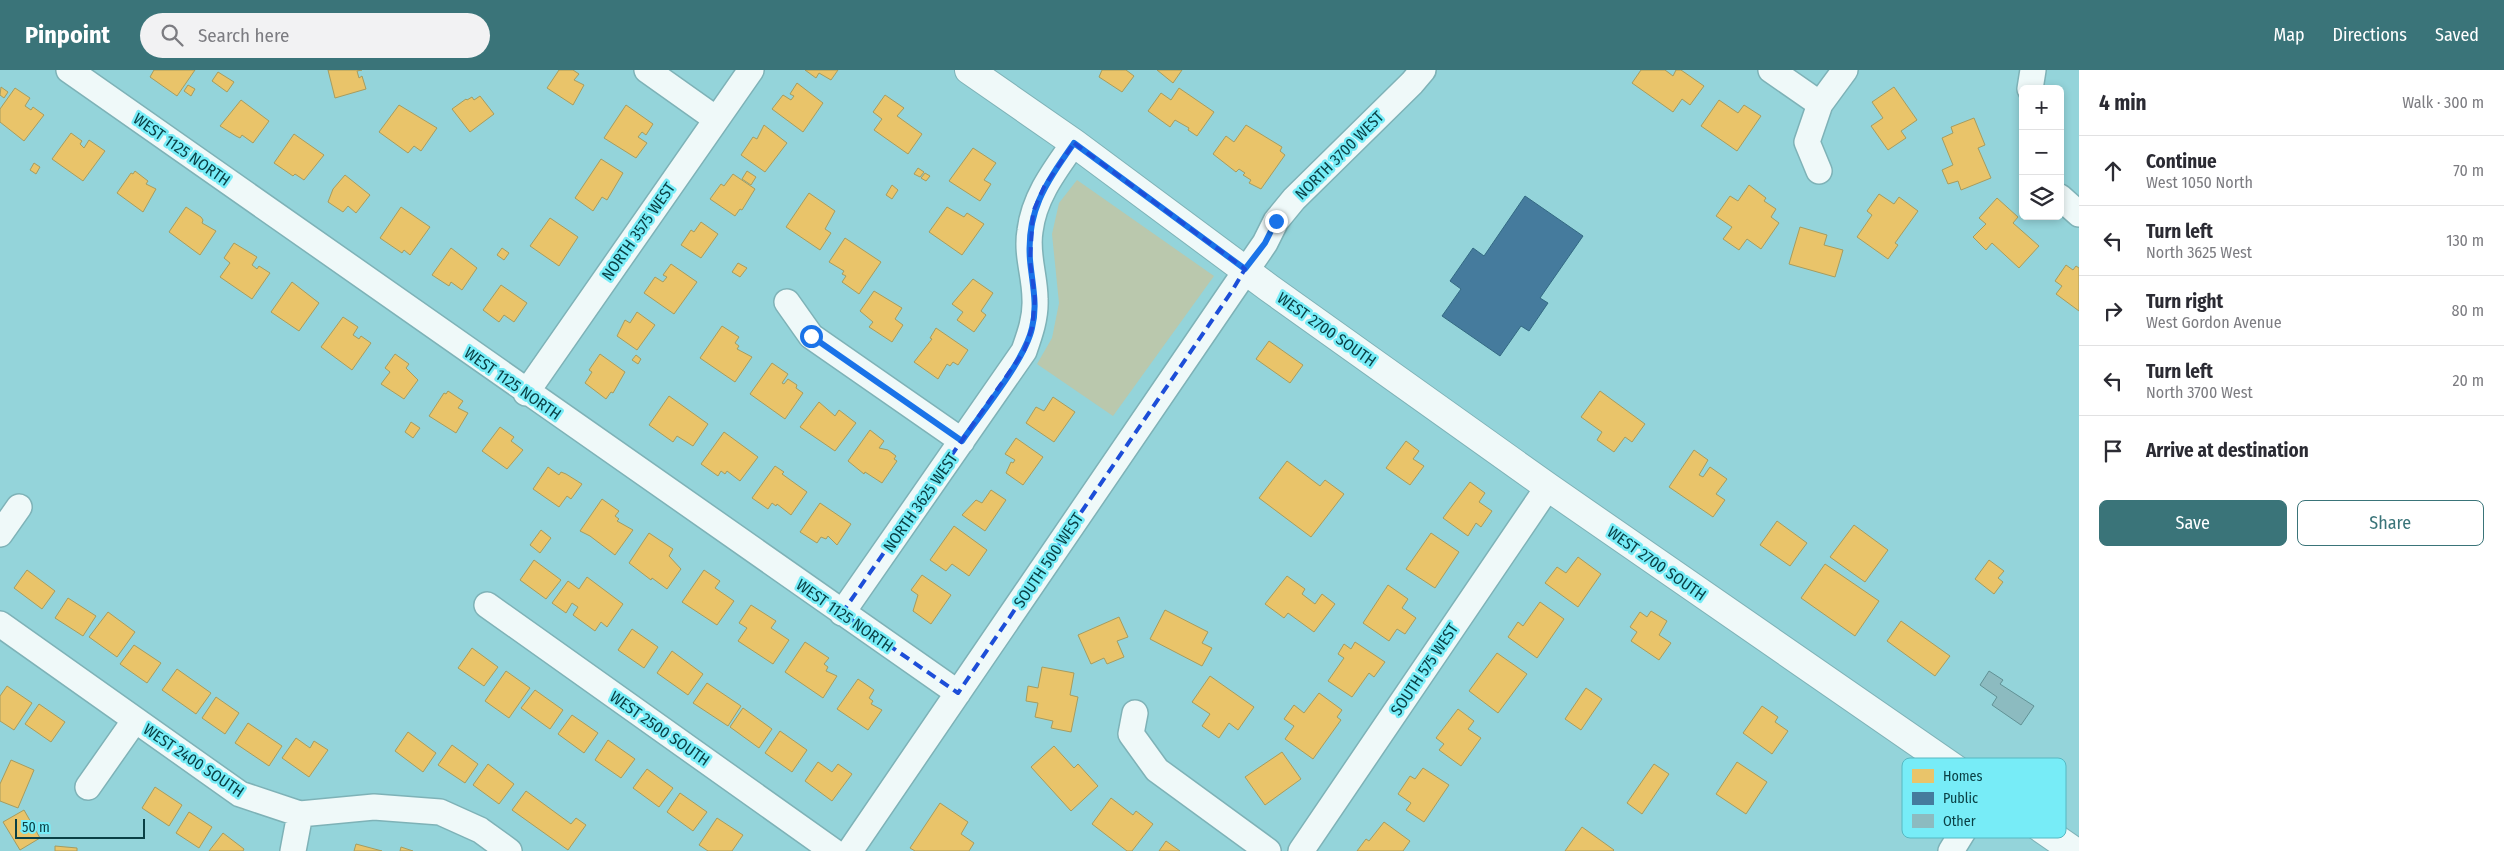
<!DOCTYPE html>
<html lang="en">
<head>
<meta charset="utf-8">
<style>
  :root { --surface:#fff; --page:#f2f2f3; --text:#2b2b33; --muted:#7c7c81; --line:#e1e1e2; --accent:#3a7479 }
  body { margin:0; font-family:"Fira Sans Condensed",sans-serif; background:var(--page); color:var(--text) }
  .controls { position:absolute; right:15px; top:15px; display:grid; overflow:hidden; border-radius:8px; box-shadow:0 2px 8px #0003 }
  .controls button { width:45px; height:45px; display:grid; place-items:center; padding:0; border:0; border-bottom:1px solid var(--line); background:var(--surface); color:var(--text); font:25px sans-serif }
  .scale { position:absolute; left:15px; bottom:12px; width:130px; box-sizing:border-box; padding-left:5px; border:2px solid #0a4045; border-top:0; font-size:14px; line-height:18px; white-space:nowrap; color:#0a4045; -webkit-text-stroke:4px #77ecf7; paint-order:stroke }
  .stop { position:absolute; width:15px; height:15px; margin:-11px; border:4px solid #1a73e8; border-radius:50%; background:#fff }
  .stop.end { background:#1a73e8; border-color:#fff; box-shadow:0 1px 5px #0008 }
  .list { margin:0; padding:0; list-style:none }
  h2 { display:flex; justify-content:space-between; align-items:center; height:65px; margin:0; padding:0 20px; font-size:21px }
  h2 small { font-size:16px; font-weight:400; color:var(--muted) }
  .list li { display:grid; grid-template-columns:32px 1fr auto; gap:15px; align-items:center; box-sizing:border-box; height:70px; padding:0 20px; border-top:1px solid var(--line) }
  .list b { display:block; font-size:19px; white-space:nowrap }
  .list p { margin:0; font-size:16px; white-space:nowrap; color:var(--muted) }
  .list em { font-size:16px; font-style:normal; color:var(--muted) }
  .actions { display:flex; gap:10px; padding:15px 20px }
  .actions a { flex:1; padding:11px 0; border:1px solid var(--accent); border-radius:8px; text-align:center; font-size:18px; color:var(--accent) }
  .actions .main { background:var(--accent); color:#fff }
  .icon { flex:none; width:28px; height:28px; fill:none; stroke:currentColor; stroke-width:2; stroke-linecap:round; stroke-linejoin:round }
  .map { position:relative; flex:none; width:2079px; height:781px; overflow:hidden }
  header { display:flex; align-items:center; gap:30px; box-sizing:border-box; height:70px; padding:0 25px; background:var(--accent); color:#fff }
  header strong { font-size:24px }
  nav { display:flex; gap:28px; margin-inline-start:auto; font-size:18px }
  .search { width:350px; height:45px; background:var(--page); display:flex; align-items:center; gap:12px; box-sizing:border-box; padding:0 18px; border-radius:28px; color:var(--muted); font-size:19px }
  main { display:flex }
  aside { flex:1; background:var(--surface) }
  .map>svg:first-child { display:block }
</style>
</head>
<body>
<header>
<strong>Pinpoint</strong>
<div class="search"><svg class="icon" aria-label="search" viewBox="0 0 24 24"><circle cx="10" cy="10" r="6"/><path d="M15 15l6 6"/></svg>Search here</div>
<nav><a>Map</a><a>Directions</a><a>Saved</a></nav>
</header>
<main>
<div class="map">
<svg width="2079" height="781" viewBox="0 0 2079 781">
  <rect width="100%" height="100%" fill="#94d4da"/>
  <path fill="#bac8ad" d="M1077 110 1214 206 1113 346 1037 294 1052 268 1059 233 1052 164 1059 133Z"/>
  <path fill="#e9c46a" stroke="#a69c5f" d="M154 0H195L177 26 150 7Z
    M328 0H362L357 1 359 8 362 6 366 19 335 28Z
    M559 0H573L579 4 574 10 584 15 573 35 547 18Z
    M805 0H838L831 10 819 3 816 8Z
    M1102 0H1126L1134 6 1122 22 1099 7Z
    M1157 0H1182L1173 13Z
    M1641 0H1665L1673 6 1676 0H1681L1704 16 1690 35 1682 29 1673 42 1632 13Z
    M218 2 234 12 227 22 212 11Z
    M797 13 823 33 803 62 772 39 783 25 791 30 794 26 790 24Z
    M188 15 195 19 191 26 184 21Z
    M1 17 8 22 4 28 0 25Z
    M1894 17 1917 50 1901 61 1906 68 1888 80 1871 56 1883 48 1872 32Z
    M15 18 30 28 25 36 31 40 33 37 44 45 24 71 0 52V39Z
    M1179 18 1214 42 1197 66 1188 60 1189 58 1175 50 1170 57 1148 41 1161 23 1171 30Z
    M885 25 904 38 897 46 922 64 908 84 874 60 882 49 873 42Z
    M480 26 494 44 470 62 452 39 466 29 467 30 472 27 474 30Z
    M241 30 269 51 253 73 242 65 240 68 236 66 220 56Z
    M1719 30 1738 43 1744 35 1761 46 1737 81 1701 56Z
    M399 35 437 58 421 81 414 76 408 83 379 62Z
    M626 35 653 54 646 65 642 62 638 67 647 73 636 88 604 68Z
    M1974 48 1985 75 1978 78 1991 108 1961 120 1958 111 1948 114 1942 100 1953 95 1942 68 1953 63 1951 57Z
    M764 55 787 73 765 102 741 85 753 67 757 69Z
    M1246 55 1282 77 1280 81 1285 85 1261 119 1249 113 1251 110 1243 105 1245 103 1239 99 1236 102 1213 84 1226 66 1234 72Z
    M71 63 82 71 80 74 84 78 89 70 105 81 83 111 52 89Z
    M294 64 324 85 304 110 295 104 293 106 274 93Z
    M973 78 996 93 984 110 991 114 980 131 949 111Z
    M601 89 623 103 607 130 602 127 593 141 575 128Z
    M34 93 40 97 36 104 30 100Z
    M918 98 924 102 920 107 914 104Z
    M135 101 148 111 146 114 156 119 143 142 117 123 131 103 133 104Z
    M747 101 756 107 751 115 742 109Z
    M925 103 930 106 926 111 921 108Z
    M733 104 755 119 742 140 740 139 735 146 710 129 721 114 724 116Z
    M345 105 370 125 356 143 348 136 343 142 328 132 333 119Z
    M892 115 898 120 892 129 886 125Z
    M1749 115 1766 128 1764 131 1776 139 1771 147 1779 153 1761 179 1747 169 1739 180 1723 169 1732 157 1716 146 1730 126 1738 131Z
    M809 123 835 141 825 159 831 163 820 180 786 157Z
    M1879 124 1894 134 1899 127 1918 141 1895 173 1898 175 1888 189 1857 167 1872 145 1867 141Z
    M1997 128 2018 147 2013 153 2039 176 2019 198 1992 173 1986 180 1973 167 1986 154 1979 148Z
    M186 137 201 147 203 150 202 153 216 161 200 185 169 162Z
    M401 137 430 157 410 185 404 180 402 183 380 168Z
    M947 137 964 147 967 143 984 154 962 185 929 162Z
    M550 148 578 167 559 196 530 176Z
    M701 152 718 164 701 188 681 175 691 160 694 162Z
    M1800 157 1827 165 1824 175 1843 180 1835 207 1789 194Z
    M845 168 881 192 859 224 842 212 846 206 842 204 844 201 829 192Z
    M234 173 257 187 252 195 257 199 259 196 270 203 252 229 220 207 230 193 224 188Z
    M451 178 477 198 462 220 451 212 449 216 432 205Z
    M502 178 509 183 504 190 497 185Z
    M738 193 747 198 740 207 732 202Z
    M671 194 697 212 674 244 644 223 655 207 663 212 667 207 663 205Z
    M2066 195 2073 200 2076 196 2079 198V241L2056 224 2062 216 2055 211Z
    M973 209 993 223 981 241 986 245 974 262 957 250 963 242 952 234Z
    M292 212 319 233 299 261 271 242Z
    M501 215 527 233 514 252 504 245 499 252 483 240Z
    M874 221 902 238 895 249 903 255 892 272 869 257 873 252 860 241Z
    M637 242 655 255 637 280 617 266 625 250 630 253Z
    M343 247 358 257 353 265 359 269 361 266 371 273 352 300 321 277Z
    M722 256 739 267 735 273 739 276 737 279 752 287 735 312 700 288Z
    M936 258 968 280 958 295 953 292 950 296 947 294 938 309 914 292 932 269 930 268Z
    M1269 271 1303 295 1290 313 1256 289Z
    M395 284 409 294 406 298 418 310 404 329 381 314 390 302 385 298Z
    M600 284 625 302 613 323 611 322 606 329 585 313 592 302 589 300Z
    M636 285 641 289 638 294 632 290Z
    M772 293 788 304 782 313 784 314 788 309 797 315 796 318 803 323 785 349 750 324Z
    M448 321 463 331 458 338 468 343 456 363 429 346 444 323 446 324Z
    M1600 321 1645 354 1632 372 1625 367 1614 382 1597 370 1602 362 1581 347Z
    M669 326 708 354 693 376 677 366 673 372 649 355Z
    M1053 327 1075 342 1054 372 1026 353 1036 337 1044 341Z
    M819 332 835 346 839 340 856 353 835 381 800 357Z
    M411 352 420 358 413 368 405 362Z
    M500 357 514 367 511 371 523 380 507 399 482 381Z
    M870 360 884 371 879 378 888 380 896 386 894 389 897 391 882 413 865 402 864 404 848 391Z
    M724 362 758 387 740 411 727 401 725 404 721 401 718 406 701 394Z
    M1016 368 1043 387 1023 415 1006 403 1011 392 1013 393 1015 390 1005 384Z
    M1406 371 1419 381 1413 389 1424 396 1410 415 1386 398Z
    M1694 380 1708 390 1699 405 1703 407 1710 397 1727 409 1716 424 1725 430 1713 447 1669 417Z
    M1287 391 1320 416 1325 410 1344 424 1311 467 1259 428Z
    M775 396 784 402 782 404 807 422 791 445 777 434 776 436 772 433 768 439 752 428Z
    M548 397 559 405 561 402 566 404 582 414 571 429 567 426 559 437 533 419Z
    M1470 412 1485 423 1479 432 1492 441 1481 457 1476 453 1468 466 1443 448Z
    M991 420 1006 430 985 461 962 445 976 430 982 433Z
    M602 429 619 441 615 446 619 449 617 451 633 460 615 485 590 466 580 461Z
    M820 433 851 454 837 475 828 466 826 469 821 467 817 473 800 462Z
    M1777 451 1807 473 1790 496 1760 475Z
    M1854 455 1888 480 1865 512 1830 487Z
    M954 456 987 480 969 506 952 494 946 501 930 490Z
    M541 460 551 468 540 483 530 475Z
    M649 463 673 479 669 486 681 499 667 519 652 508 651 510 629 493Z
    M1431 463 1459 482 1435 518 1406 499Z
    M1578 487 1601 504 1578 537 1545 513 1557 497 1566 503Z
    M534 490 561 510 546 529 520 510Z
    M1989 490 2004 501 1998 508 2003 512 1994 524 1975 509Z
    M1825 494 1879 531 1855 566 1801 528Z
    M27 500 55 521 42 539 14 518Z
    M704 500 720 511 715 518 734 531 717 555 682 532Z
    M922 505 951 525 931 554 913 541 918 525 911 520Z
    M1287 506 1305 519 1302 524 1315 534 1322 524 1335 534 1314 562 1288 543 1284 548 1265 534Z
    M587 507 623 534 607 557 601 552 595 561 573 545 578 537 572 533 566 543 552 533 568 511 579 519Z
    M1388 515 1408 529 1402 538 1416 548 1405 564 1397 559 1389 571 1363 553Z
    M68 528 96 546 83 566 55 548Z
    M1540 532 1564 549 1537 588 1508 567 1518 552 1523 556Z
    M751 535 776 551 771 558 789 570 773 594 738 571 747 558 739 553Z
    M1165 540 1208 562 1202 573 1212 578 1202 596 1150 569Z
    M1651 541 1667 551 1659 565 1671 573 1659 590 1631 571 1637 562 1630 557 1640 542 1647 547Z
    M108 542 135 562 117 587 89 567Z
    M1119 547 1128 567 1117 571 1124 587 1107 594 1104 588 1091 594 1078 565Z
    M1901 551 1950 586 1935 606 1887 571Z
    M632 559 658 577 644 598 618 580Z
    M805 572 829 588 824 594 828 597 826 601 837 606 823 628 785 602Z
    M1355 572 1385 592 1374 607 1369 603 1352 627 1328 611 1344 588 1338 584 1344 574 1351 579Z
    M134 575 161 593 147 613 120 594Z
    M472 578 498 597 484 616 458 598Z
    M672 581 703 604 688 625 657 603Z
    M1497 583 1527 604 1498 643 1469 621Z
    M1042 597 1074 603 1070 625 1078 627 1071 662 1051 658 1053 651 1035 647 1038 633 1026 631 1028 616 1038 618Z
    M177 599 211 623 196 644 162 620Z
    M506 601 530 618 509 648 485 631Z
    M1210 606 1254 637 1238 660 1229 653 1219 668 1202 656 1210 644 1192 632Z
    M858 609 874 620 869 628 873 631 871 634 882 640 868 660 837 639Z
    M707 613 741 636 728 656 693 633Z
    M7 616 32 633 14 660 0 651V626Z
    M1586 618 1602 629 1581 660 1565 649Z
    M535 620 563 640 550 659 521 638Z
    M1319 623 1342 640 1337 647 1341 650 1313 689 1285 669 1294 656 1284 649 1294 635 1304 643Z
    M216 627 239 643 225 664 202 648Z
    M39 634 65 652 51 672 25 654Z
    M1762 636 1778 647 1775 652 1788 661 1772 684 1743 663Z
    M743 638 772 659 759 678 730 657Z
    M1458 639 1474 651 1468 659 1481 668 1461 696 1439 680 1444 674 1436 668Z
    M572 645 598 663 584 683 558 664Z
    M248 653 282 676 269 696 235 673Z
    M780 661 807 680 792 702 765 683Z
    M408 662 436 683 423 702 395 681Z
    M296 668 310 678 314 671 328 680 309 707 282 688Z
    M608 670 635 689 621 708 595 690Z
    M452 675 478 694 465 713 438 695Z
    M1054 676 1074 698 1078 694 1098 716 1071 741 1031 697Z
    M1282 682 1301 709 1265 735 1245 707Z
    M11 690 34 700 18 738 0 731V714Z
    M818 692 832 702 838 694 852 704 832 731 805 711Z
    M1737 692 1767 712 1746 744 1716 724Z
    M488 694 514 714 499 734 473 715Z
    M1654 694 1669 704 1642 744 1627 733Z
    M1423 698 1449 715 1424 752 1406 740 1411 733 1398 724 1410 706 1415 709Z
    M647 699 673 718 659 737 633 718Z
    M155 717 182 735 169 756 142 738Z
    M526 721 571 754 576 748 586 755 568 780 512 740Z
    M680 723 707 742 693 761 667 742Z
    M1111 728 1133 745 1136 741 1153 754 1132 781H1127L1092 754Z
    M940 733 968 752 961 764 974 773 969 781H915L910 778Z
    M24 740 40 768 20 780 3 752Z
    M189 742 212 757 199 778 176 763Z
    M717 748 743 765 732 781H708L699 775Z
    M1384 752 1410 771 1403 781H1357L1366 769 1369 771Z
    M1582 757 1614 780 1613 781H1565Z
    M223 763 244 779 243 781H209Z
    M1166 771 1180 781H1159Z
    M356 774 382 781H354Z
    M55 776 77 778V781H55Z
    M401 777 413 781H400Z"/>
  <path fill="#457b9d" stroke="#336983" d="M1525 126 1583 166 1540 228 1548 233 1529 261 1521 256 1500 286 1442 246 1461 219 1450 211 1473 178 1484 186Z"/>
  <path fill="#8cbbc0" stroke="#619195" d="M1989 601 2003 610 2000 614 2034 636 2021 655 1992 635 1997 627 1980 615Z"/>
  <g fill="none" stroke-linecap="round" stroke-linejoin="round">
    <defs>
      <path id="minor" d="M69 0 958 623
        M647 0 716 49
        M1771 0 1820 34
        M2030 19 2033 0
        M1819 101 1807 72 1820 34 1845 0
        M2060 127 2079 144
        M787 232 811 266 962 371
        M526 323 751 0
        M0 464 19 437
        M487 535 833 781
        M842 543 1024 281C1030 264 1036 247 1035 229 1035 206 1026 184 1030 161 1034 127 1055 100 1074 73
        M0 554 240 724 300 744 374 737 440 742 480 760 509 781
        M1135 643 1131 664 1157 700 1268 781
        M88 717 135 650
        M293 781 300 744
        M850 781 1232 221 1265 173 1276 151 1294 129 1412 13 1423 0
        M1301 781 1548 417
        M1951 781 1988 721"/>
      <path id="major" d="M969 0 1074 73 1269 218 1548 417 2074 781"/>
    </defs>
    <use href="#minor" stroke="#7eb2b7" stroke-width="28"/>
    <use href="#major" stroke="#7eb2b7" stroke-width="30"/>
    <use href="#minor" stroke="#eff9f9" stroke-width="25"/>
    <use href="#major" stroke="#eff9f9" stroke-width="28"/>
  </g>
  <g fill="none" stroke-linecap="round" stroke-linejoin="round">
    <path stroke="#1a73e8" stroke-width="6" d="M811 266 962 371C982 342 1025 290 1032 258 1038 235 1032 213 1030 190 1026 140 1047 112 1074 73L1245 199 1265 173 1276 151"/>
  </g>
  <path fill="none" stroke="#1d4ed8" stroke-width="4" stroke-dasharray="10 6" stroke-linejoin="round" d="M1074 73 1245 199 1232 221 958 623 842 543 1024 281 1032 258 1035 229 1030 191 1033 142 1044 117Z"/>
  <g text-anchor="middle" stroke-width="5" stroke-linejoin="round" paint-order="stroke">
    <g font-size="16" fill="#0a4045" stroke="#77ecf7">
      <text transform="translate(182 79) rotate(35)" y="6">WEST 1125 NORTH</text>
      <text transform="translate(1339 85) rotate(-45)" y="6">NORTH 3700 WEST</text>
      <text transform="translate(638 161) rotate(-55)" y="6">NORTH 3575 WEST</text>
      <text transform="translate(1327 259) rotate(35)" y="6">WEST 2700 SOUTH</text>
      <text transform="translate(513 313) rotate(35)" y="6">WEST 1125 NORTH</text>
      <text transform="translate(920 432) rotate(-55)" y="6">NORTH 3625 WEST</text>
      <text transform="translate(1048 490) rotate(-56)" y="6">SOUTH 500 WEST</text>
      <text transform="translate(1657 493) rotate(35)" y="6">WEST 2700 SOUTH</text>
      <text transform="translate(845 545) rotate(35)" y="6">WEST 1125 NORTH</text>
      <text transform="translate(1424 599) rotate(-56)" y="6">SOUTH 575 WEST</text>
      <text transform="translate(660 658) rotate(35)" y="6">WEST 2500 SOUTH</text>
      <text transform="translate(194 690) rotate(34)" y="6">WEST 2400 SOUTH</text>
    </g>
  </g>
  <rect x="1902" y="688" width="164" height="80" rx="8" fill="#77ecf7" stroke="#56b8c2" stroke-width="1"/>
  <rect x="1912" y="699" width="22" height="14" fill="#e9c46a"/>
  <rect x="1912" y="722" width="22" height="13" fill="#457b9d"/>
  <rect x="1912" y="744" width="22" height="14" fill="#8cbbc0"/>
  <g font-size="14" fill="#0a4045">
    <text x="1943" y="711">Homes</text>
    <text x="1943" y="733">Public</text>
    <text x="1943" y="756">Other</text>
  </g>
</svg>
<div class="controls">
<button>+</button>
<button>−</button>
<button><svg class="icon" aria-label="layers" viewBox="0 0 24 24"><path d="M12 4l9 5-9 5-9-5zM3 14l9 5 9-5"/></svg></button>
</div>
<div class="scale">50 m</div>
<div class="stop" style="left:811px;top:266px"></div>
<div class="stop end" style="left:1276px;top:151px"></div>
</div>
<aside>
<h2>4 min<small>Walk · 300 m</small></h2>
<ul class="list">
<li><svg class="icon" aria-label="ahead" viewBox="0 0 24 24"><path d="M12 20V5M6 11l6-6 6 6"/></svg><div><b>Continue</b><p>West 1050 North</p></div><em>70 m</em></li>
<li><svg class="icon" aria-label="left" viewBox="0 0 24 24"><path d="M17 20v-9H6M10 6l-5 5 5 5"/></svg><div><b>Turn left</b><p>North 3625 West</p></div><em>130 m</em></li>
<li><svg class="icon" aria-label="right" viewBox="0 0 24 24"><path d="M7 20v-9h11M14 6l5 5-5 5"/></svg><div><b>Turn right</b><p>West Gordon Avenue</p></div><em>80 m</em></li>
<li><svg class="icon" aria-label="left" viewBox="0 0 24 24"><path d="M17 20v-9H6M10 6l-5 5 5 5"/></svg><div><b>Turn left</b><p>North 3700 West</p></div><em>20 m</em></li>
<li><svg class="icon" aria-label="arrive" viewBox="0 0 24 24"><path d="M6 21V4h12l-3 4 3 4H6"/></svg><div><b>Arrive at destination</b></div></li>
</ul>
<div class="actions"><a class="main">Save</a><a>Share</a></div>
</aside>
</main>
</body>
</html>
